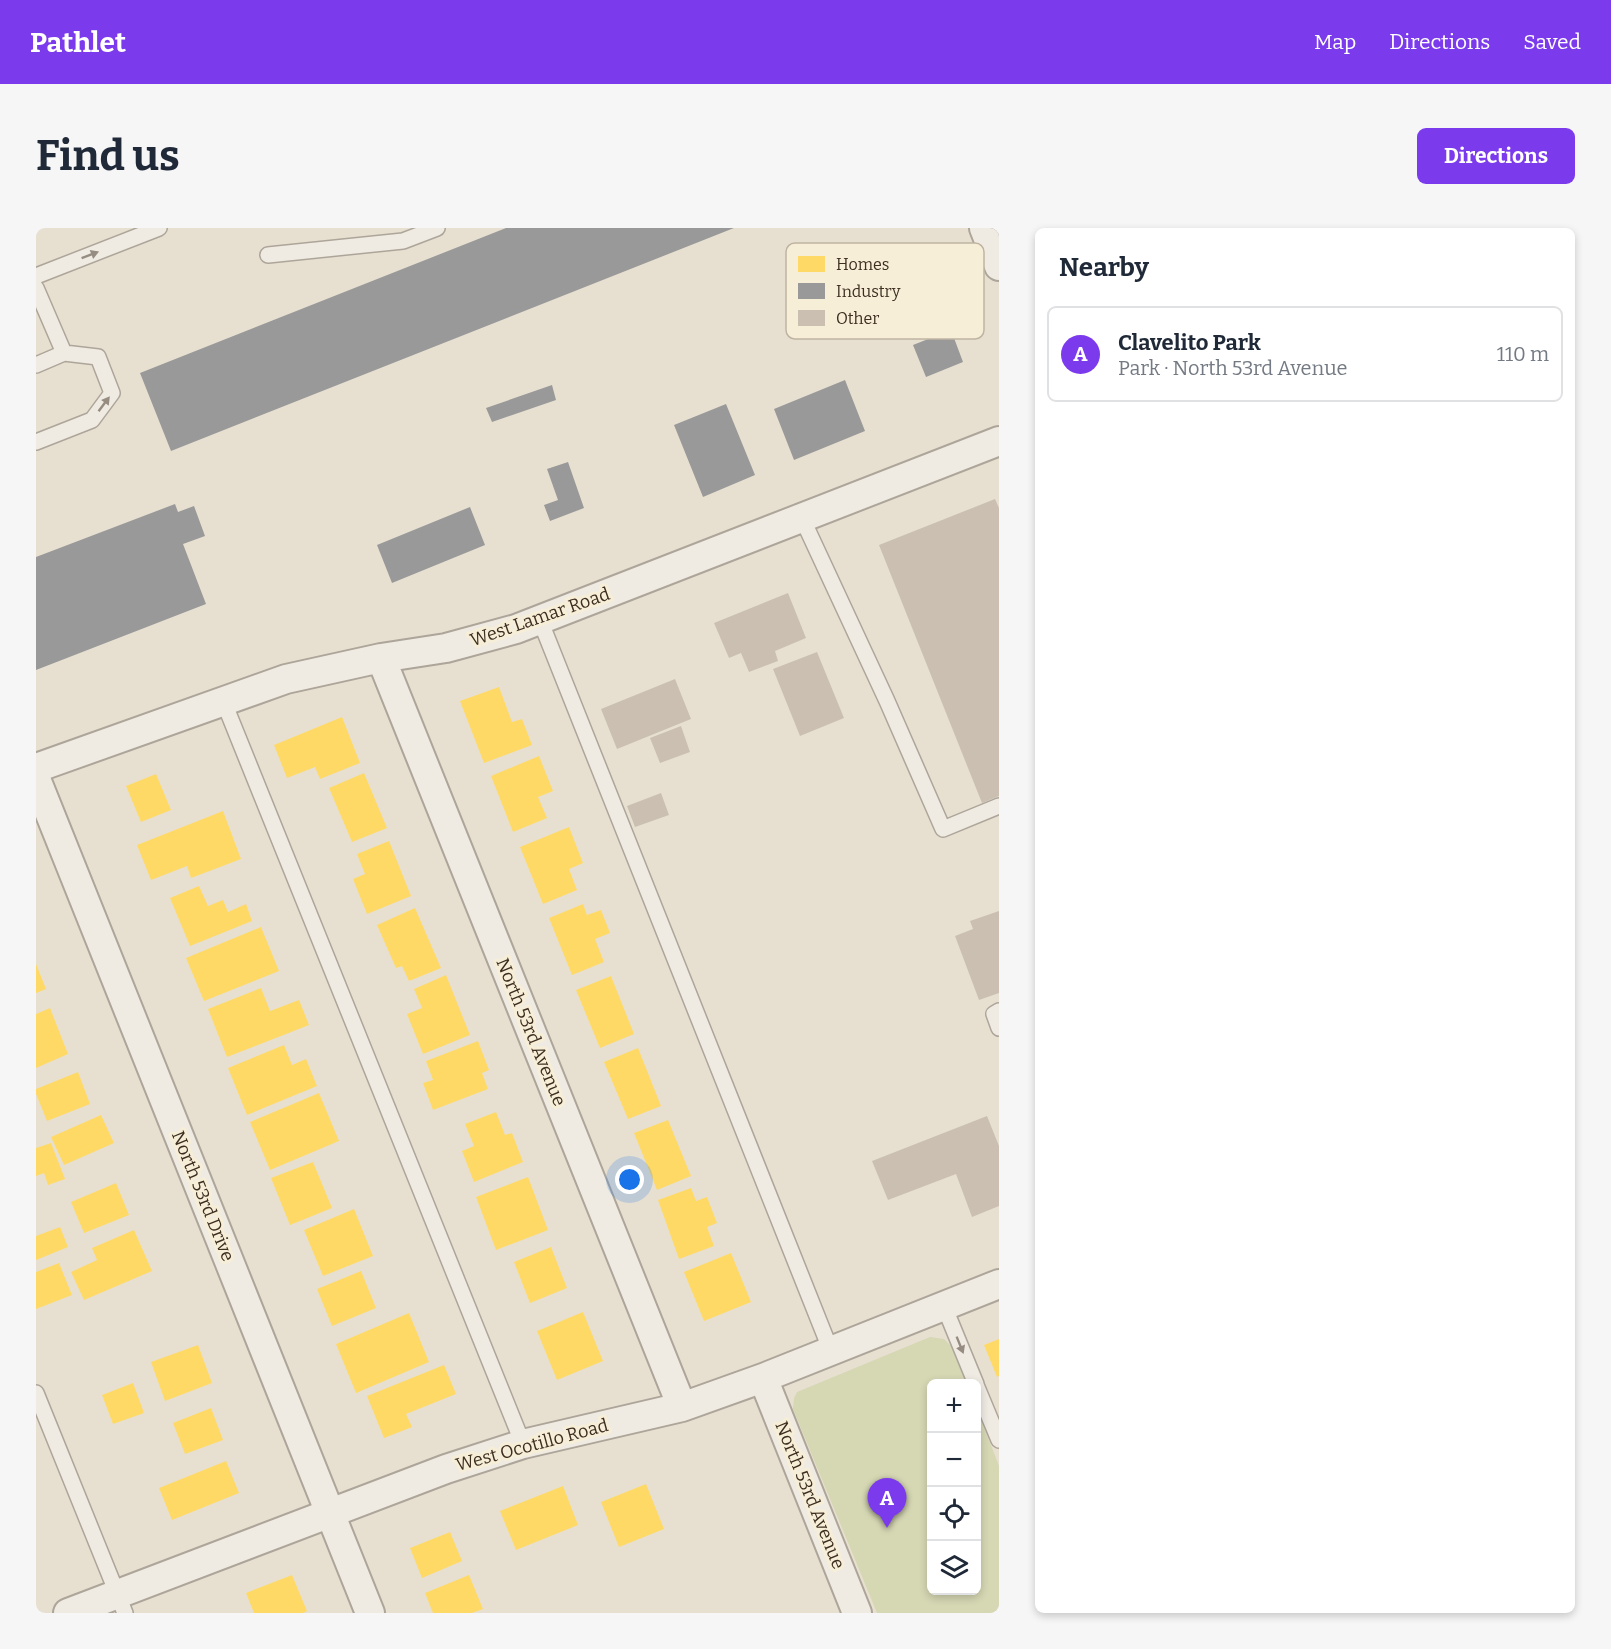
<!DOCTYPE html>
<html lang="en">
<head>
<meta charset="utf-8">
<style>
  :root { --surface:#fff; --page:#f6f6f7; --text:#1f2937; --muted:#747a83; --line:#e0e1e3; --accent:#7c3aed }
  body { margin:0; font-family:Bitter,serif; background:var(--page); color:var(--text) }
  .controls { position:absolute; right:18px; bottom:18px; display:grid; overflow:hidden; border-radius:9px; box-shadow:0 3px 9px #0003 }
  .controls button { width:54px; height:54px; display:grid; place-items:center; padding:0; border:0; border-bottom:2px solid var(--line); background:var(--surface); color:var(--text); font:30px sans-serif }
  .you { position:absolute; left:594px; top:952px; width:21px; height:21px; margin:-15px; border:4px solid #fff; border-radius:50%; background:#1a73e8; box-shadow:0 0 0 9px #1a73e833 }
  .badge { display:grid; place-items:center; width:39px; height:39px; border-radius:50%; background:var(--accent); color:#fff; font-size:20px; font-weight:700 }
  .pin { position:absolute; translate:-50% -50px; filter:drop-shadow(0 2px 3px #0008) }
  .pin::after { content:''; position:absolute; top:32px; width:21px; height:18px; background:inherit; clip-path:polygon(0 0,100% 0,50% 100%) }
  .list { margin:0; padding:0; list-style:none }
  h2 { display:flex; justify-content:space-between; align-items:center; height:78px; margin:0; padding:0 24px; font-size:26px }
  h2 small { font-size:20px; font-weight:400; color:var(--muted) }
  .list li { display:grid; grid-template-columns:39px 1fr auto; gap:18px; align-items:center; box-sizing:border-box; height:96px; margin:0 12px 12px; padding:0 12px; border:2px solid var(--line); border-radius:9px }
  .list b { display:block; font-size:22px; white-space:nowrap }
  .list p { margin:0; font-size:20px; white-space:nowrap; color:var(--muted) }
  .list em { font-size:20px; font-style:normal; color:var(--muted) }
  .icon { flex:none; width:33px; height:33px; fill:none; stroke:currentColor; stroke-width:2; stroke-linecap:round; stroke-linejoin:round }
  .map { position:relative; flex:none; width:963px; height:1385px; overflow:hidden; border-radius:9px }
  header { display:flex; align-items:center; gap:36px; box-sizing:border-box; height:84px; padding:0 30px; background:var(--accent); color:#fff }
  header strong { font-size:28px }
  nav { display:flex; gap:33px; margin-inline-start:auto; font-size:21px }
  .intro { display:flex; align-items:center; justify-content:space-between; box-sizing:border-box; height:144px; padding:0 36px }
  h1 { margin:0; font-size:42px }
  .button { padding:15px 27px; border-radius:9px; background:var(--accent); color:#fff; font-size:21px; font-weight:700 }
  main { display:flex; gap:36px; padding:0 36px }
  aside { flex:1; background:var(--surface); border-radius:9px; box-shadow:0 3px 9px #0003 }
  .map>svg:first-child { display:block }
</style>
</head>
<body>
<header>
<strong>Pathlet</strong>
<nav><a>Map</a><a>Directions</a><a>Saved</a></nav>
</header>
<div class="intro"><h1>Find us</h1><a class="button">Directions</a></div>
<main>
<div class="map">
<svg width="963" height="1385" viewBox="0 0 963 1385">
  <rect width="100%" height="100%" fill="#e7e0d1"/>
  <path fill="#d6d7b3" d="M894 1109 908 1111 915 1118 930 1155 896 1156V1362H940L941 1181 963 1238V1385H841L757 1181 758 1170 761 1164Z"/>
  <path fill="#ffd966" d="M463 459 476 494 486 491 496 517 448 535 424 473Z
    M306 489 324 535 284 551 279 539 251 550 238 517Z
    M503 528 517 563 502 569 511 590 477 604 455 548Z
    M328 545 351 600 316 614 293 560Z
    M120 546 135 582 105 594 90 558Z
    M187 583 205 631 155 650 151 638 115 652 101 617Z
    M533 599 547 635 533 641 541 662 507 676 484 619Z
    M353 613 375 668 331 686 317 651 329 646 321 626Z
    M163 658 172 678 187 672 192 684 210 676 216 693 154 718 134 670Z
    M547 676 551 687 565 682 574 705 559 711 568 734 536 747 513 690Z
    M379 680 405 740 373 753 366 738 360 740 341 697Z
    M225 699 243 743 168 773 150 730Z
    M0 736 10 761 0 765Z
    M410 747 434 807 387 826 371 786 386 780 378 761Z
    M575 748 598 806 564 820 540 762Z
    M225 760 234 783 263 772 273 797 191 829 172 781Z
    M14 780 32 826 0 840V786Z
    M442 813 453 842 446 845 452 861 397 882 387 855 397 852 390 833Z
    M248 817 256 837 270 831 281 858 211 887 192 840Z
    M602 820 625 878 592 891 568 834Z
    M42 844 54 876 11 893 0 866V861Z
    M283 865 303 913 234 942 214 894Z
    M460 884 469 907 476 905 487 934 438 954 426 923 438 918 429 896Z
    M65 887 78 915 28 937 15 909Z
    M632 892 655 948 621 962 598 905Z
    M15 915 29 951 12 957 8 945 0 948V920Z
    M277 934 296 980 254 997 235 950Z
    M492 949 512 1002 460 1022 440 969Z
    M80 955 93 987 48 1005 35 974Z
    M655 960 660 973 671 969 681 995 671 999 678 1018 643 1031 622 972Z
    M318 981 337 1028 287 1048 268 1002Z
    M24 999 32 1019 0 1032V1008Z
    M98 1002 116 1043 48 1072 35 1044 61 1032 56 1020Z
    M515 1019 531 1060 494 1075 478 1034Z
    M695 1025 715 1074 668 1093 648 1044Z
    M23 1035 36 1067 0 1081V1044Z
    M325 1043 340 1080 296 1098 281 1061Z
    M547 1084 567 1133 521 1152 501 1103Z
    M373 1085 393 1134 320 1165 300 1116Z
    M963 1111V1148L961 1149 948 1117Z
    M162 1117 176 1155 129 1173 115 1134Z
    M408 1137 420 1166 370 1186 376 1199 348 1210 331 1168Z
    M97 1155 108 1185 77 1196 66 1167Z
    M175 1180 187 1212 149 1226 137 1195Z
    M190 1233 203 1265 136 1292 123 1260Z
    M610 1256 628 1301 583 1319 565 1274Z
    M527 1258 542 1297 480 1322 464 1283Z
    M414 1304 426 1333 386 1350 374 1320Z
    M256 1347 271 1383 267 1385H218L210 1365Z
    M433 1347 447 1381 436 1385H397L389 1365Z"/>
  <path fill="#999" d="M470 0H698L135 223 104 145Z
    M915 102 927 134 890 149 877 117Z
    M809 152 829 203 758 232 738 181Z
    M516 157 520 172 456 194 450 180Z
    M690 176 719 247 667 269 638 197Z
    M532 234 548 280 514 293 508 277 522 272 511 241Z
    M139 276 142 284 158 278 169 308 147 316 170 376 0 442V329Z
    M434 279 449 317 356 355 341 317Z"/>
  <path fill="#cbbfb2" d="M959 271 963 280V568L946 575 843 317Z
    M752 365 770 410 739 423 742 433 713 444 705 425 693 430 678 395Z
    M781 424 808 490 764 508 737 441Z
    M639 451 655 491 581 521 565 481Z
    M645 498 654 524 624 535 614 510Z
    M625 565 633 587 599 599 591 578Z
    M963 683V765L943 772 919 708 937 701 934 693Z
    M951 888 963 918V978L936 989 920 946 852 972 836 933Z"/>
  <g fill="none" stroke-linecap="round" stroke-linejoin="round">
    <defs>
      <path id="lane" d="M232 27 367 13 401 0
        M0 48 123 0
        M0 60 28 125
        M0 137 28 125 62 129 76 165 56 192 0 214
        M766 290 851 473 907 601 963 578
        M504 392 795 1123
        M187 472 487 1216
        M963 783 958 786 963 800
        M908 1078 940 1156
        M940 1157 963 1212
        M0 1165 89 1385"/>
      <path id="street" d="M948 0 963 38
        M345 430 646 1179
        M0 540 250 451 345 430 410 420 480 401 963 213
        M0 551 334 1385
        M727 1150 821 1385
        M32 1385 410 1241 487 1216 646 1179 727 1150 963 1056"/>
    </defs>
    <use href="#lane" stroke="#ada599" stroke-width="18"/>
    <use href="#street" stroke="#ada599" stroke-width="32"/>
    <use href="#lane" stroke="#efebe3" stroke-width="15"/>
    <use href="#street" stroke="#efebe3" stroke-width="28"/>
  </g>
  <defs><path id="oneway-solid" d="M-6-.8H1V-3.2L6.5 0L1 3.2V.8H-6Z" transform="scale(1.5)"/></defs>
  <g fill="#968c82">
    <use href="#oneway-solid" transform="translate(54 27) rotate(-21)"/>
    <use href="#oneway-solid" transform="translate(68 176) rotate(-53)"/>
    <use href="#oneway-solid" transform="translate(924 1117) rotate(68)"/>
  </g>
  <g text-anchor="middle" stroke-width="6" stroke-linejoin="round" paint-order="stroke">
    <g font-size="18" fill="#3d2e20" stroke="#f7eed8">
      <text transform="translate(504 389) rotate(-19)" y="6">West Lamar Road</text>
      <text transform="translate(495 804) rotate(68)" y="6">North 53rd Avenue</text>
      <text transform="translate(167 968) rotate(68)" y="6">North 53rd Drive</text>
      <text transform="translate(496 1217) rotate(-15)" y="6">West Ocotillo Road</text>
      <text transform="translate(774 1267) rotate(68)" y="6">North 53rd Avenue</text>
    </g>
  </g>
  <rect x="750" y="15" width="198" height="96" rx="9" fill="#f7eed8" stroke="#bfb4a1" stroke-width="1.5"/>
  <rect x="762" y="28" width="27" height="16" fill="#ffd966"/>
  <rect x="762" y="55" width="27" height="16" fill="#999"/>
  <rect x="762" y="82" width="27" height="16" fill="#cbbfb2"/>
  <g font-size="16" fill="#3d2e20">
    <text x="800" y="42">Homes</text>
    <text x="800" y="69">Industry</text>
    <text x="800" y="96">Other</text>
  </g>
</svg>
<div class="controls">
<button>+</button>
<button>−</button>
<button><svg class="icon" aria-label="locate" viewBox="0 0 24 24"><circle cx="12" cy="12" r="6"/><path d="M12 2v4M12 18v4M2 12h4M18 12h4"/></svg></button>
<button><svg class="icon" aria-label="layers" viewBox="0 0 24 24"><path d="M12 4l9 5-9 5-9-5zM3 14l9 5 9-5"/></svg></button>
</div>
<div class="you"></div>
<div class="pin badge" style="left:851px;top:1300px">A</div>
</div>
<aside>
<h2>Nearby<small></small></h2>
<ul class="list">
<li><span class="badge">A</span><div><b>Clavelito Park</b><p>Park · North 53rd Avenue</p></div><em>110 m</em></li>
</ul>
</aside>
</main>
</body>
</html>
